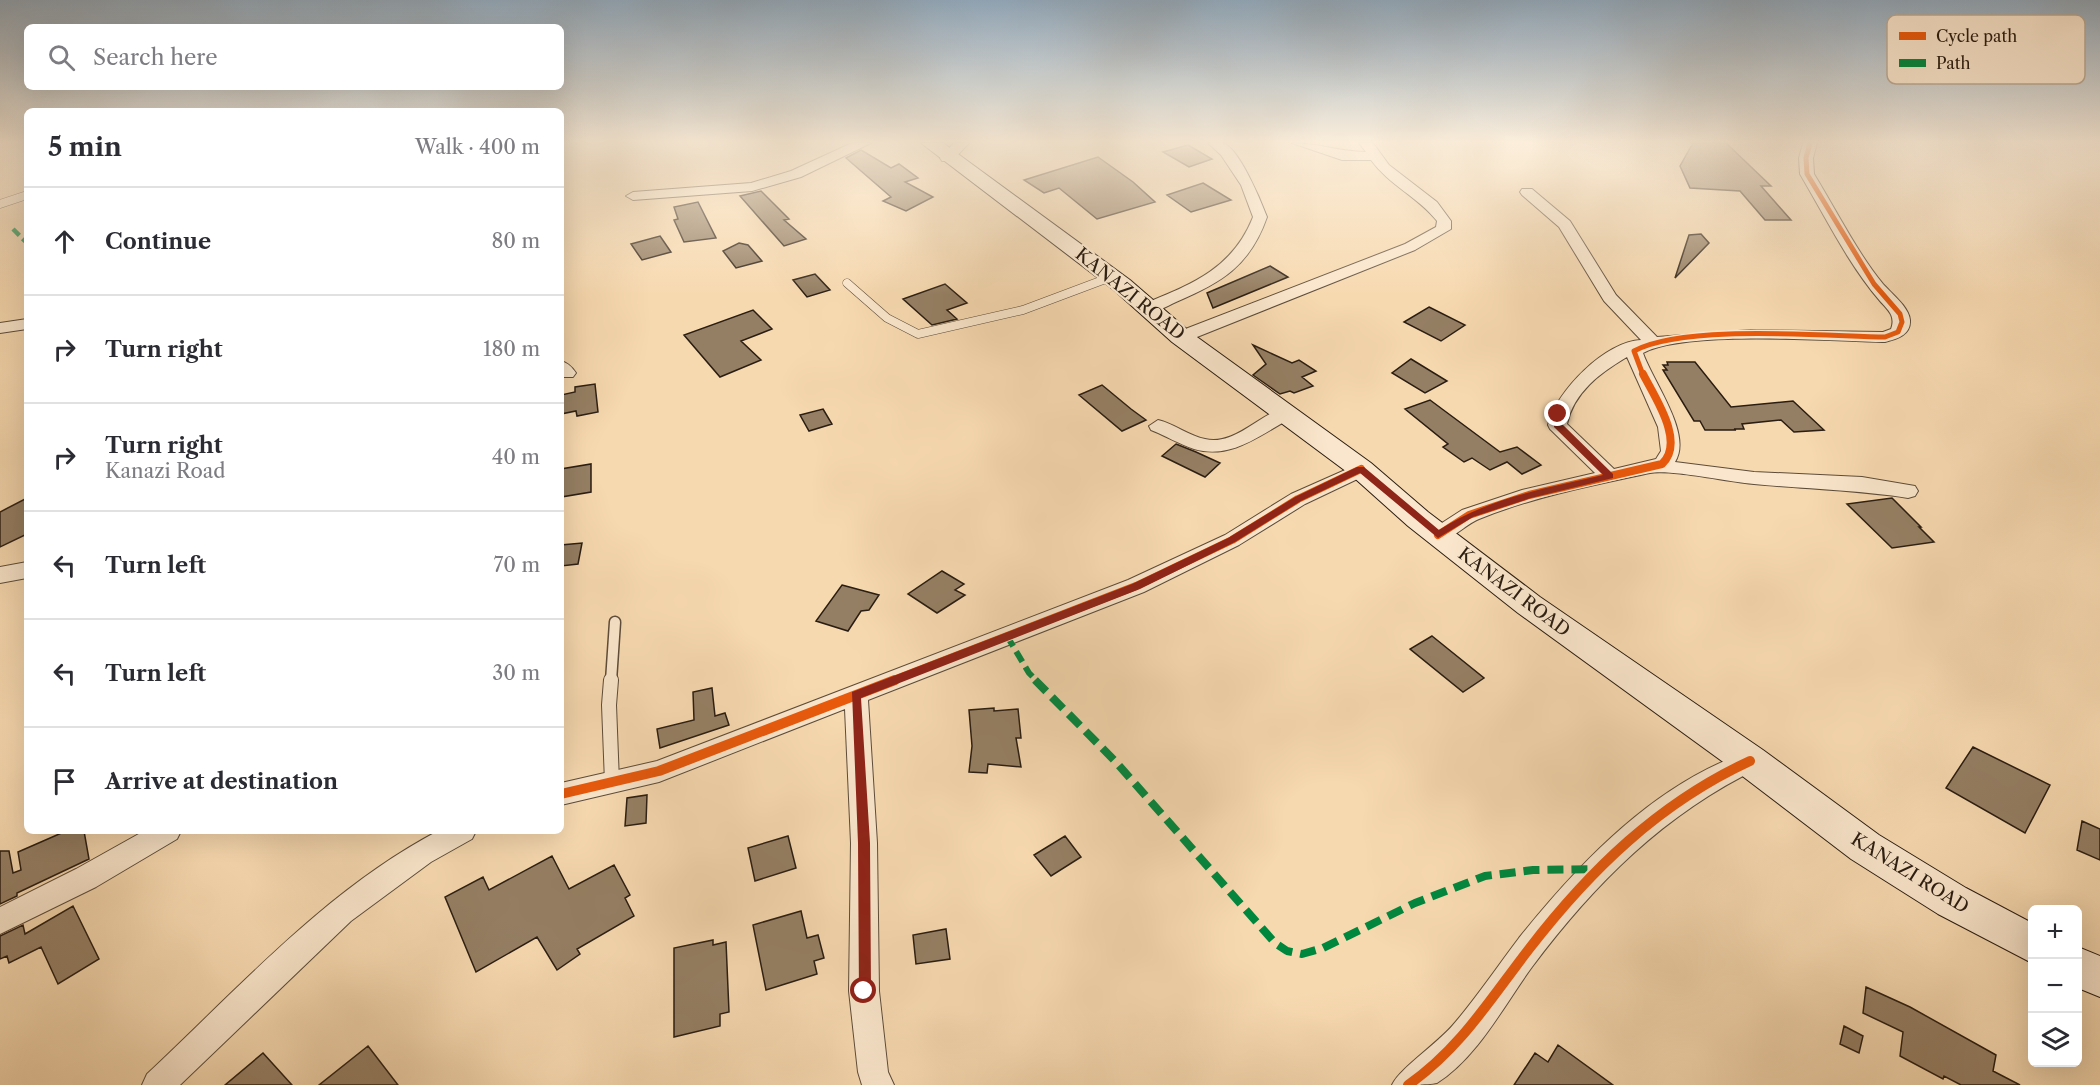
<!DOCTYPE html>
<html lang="en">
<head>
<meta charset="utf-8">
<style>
  :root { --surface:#fff; --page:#f7f7f7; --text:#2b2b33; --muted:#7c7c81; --line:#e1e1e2 }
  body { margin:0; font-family:"Libre Caslon Text",serif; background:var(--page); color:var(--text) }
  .controls { position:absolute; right:18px; bottom:18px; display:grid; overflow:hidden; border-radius:9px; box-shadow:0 6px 24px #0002 }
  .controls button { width:54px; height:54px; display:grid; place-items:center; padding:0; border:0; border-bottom:2px solid var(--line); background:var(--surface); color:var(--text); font:30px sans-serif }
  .stop { position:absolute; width:18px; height:18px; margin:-14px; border:4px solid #8f2418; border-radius:50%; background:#fff }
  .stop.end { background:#8f2418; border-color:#fff; box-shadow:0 2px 6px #0008 }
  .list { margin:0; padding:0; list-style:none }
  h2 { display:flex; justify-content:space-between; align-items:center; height:78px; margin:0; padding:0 24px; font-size:26px }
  h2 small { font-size:20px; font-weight:400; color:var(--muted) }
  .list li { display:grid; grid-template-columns:39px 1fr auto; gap:18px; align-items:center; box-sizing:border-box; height:108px; padding:0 24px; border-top:2px solid var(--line) }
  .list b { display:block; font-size:22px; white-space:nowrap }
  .list p { margin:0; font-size:20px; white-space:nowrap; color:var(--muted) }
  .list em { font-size:20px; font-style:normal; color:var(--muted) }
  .icon { flex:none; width:33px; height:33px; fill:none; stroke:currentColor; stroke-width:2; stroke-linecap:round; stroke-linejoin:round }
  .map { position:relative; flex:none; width:2100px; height:1085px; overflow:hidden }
  .search { position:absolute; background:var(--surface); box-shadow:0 6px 24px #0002; left:24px; top:24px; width:540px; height:66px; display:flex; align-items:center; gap:15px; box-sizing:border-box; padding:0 21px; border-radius:9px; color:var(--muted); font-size:22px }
  .panel { position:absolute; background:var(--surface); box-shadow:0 6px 24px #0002; left:24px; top:108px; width:540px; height:726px; border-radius:9px }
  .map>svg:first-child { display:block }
</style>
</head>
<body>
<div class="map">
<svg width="2100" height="1085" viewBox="0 0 2100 1085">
  <rect width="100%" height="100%" fill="#f7d9b0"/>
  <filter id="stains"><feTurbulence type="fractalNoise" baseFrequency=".00333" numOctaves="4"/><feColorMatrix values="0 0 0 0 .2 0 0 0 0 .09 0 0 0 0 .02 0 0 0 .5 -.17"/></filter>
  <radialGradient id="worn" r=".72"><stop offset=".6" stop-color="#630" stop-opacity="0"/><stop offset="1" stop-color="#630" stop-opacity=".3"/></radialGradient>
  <path fill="#957f64" stroke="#2a1d12" stroke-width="1.5" d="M1693 143H1726L1771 186H1761L1791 220H1765L1740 191 1690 188 1680 166Z
    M1188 145 1212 159 1189 167 1163 152Z
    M861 150 891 168 899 164 918 178 905 182 933 197 906 211 883 201 891 197 846 158Z
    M1098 157 1133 182 1155 202 1097 219 1059 188 1044 193 1024 180Z
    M1203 183 1231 200 1191 212 1167 195Z
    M761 191 789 219 784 220 806 239 784 246 740 196Z
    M698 202 716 238 684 242 674 220 678 219 674 207Z
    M1701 234 1709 243 1675 278 1689 235Z
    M660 236 671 252 642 260 631 244Z
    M739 243 748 245 762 261 736 268 723 251Z
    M1270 266 1288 277 1213 308 1207 293Z
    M815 274 830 290 807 297 793 280Z
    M945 284 967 303 947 310 957 319 932 325 903 299Z
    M1429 307 1465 325 1441 341 1404 322Z
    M753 310 772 329 741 341 761 360 720 377 684 335Z
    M1253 345 1292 363 1299 360 1316 371 1302 377 1313 386 1294 393 1290 391 1280 394 1253 375 1266 364Z
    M1411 359 1447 381 1425 393 1392 373Z
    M1667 362H1695L1731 407 1793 401 1824 430 1794 432 1781 420 1742 424 1744 429H1734L1736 430H1705L1700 421H1694L1663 370H1667L1663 365H1668Z
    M595 384 598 412 577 416 576 411 561 414V395L575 392V387Z
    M1102 385 1131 409 1146 420 1122 431 1079 395Z
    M1430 400 1500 452 1517 447 1541 465 1522 474 1507 462 1490 470 1472 458 1464 462 1443 447 1448 444 1405 409Z
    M823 409 832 424 809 431 800 415Z
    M1176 444 1196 452 1220 463 1205 477 1162 456Z
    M591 464V492L561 497V469Z
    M27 498V534L0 547V512Z
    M1892 498 1921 527H1919L1934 542 1892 548 1847 504Z
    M582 543 578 564 561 566V545Z
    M942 571 964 584 955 590 965 595 937 613 908 594Z
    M842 585 879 595 869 610 861 611 848 631 816 621Z
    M1432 636 1484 678 1463 692 1410 649Z
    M712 688 715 716 725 713 729 725 660 748 657 729 694 720 693 692Z
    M994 708V711L1018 709 1021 738H1016L1021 767 988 764 987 773 969 772 972 746 969 710Z
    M1973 747 2050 785 2025 833 1946 788Z
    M647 795 646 823 625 826 627 798Z
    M2082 821 2100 829V860L2077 850Z
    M66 831H84L89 859 17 893V896L0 904V851H9L13 873 21 870 18 852Z
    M788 836 796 868 755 881 748 848Z
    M1065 836 1081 857 1051 876 1034 855Z
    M552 856 569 889 614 865 630 895 625 898 634 916 577 949 580 954 557 970 537 937 476 972 445 897 483 877 489 890Z
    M73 906 99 959 58 984 41 947 9 963 7 956 0 959V936L23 925 25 934Z
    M801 911 807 938 818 935 824 958 814 961 817 974 766 990 753 925Z
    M946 929 950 959 916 964 913 935Z
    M713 940V945L726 942 729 1012 720 1014V1026L674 1037V948Z
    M1866 987 1910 1007 1996 1055 1993 1071 2020 1085H1961L1944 1076 1943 1079 1900 1056 1903 1032 1863 1013Z
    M1844 1026 1863 1036 1859 1053 1840 1044Z
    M1558 1045 1613 1085H1514L1535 1053 1548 1062Z
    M368 1046 398 1085H319Z
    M263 1053 292 1085H225Z"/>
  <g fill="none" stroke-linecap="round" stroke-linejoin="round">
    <defs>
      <path id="lane-far2" d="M0 204 27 195
        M847 283 887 318 918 334 1023 310 1111 277"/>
      <path id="lane-far1" d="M611 681 615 622"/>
      <path id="lane" d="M611 680 609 705 612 782"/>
      <path id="street" d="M852 143H871L801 177 752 191 633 200 626 196 633 192 751 183 791 171Z
        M954 143H969L952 161H942L940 158Z
        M1208 143C1212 143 1219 142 1223 143 1239 148 1261 201 1267 217 1250 266 1221 283 1176 302 1165 307 1153 315 1141 313L1139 309 1141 305C1190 285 1232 270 1253 217L1241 185 1221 155Z
        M1292 143C1318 143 1340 152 1366 152L1359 143H1373L1389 165 1437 202 1451 221V229L1415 250 1187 341H1175L1172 337 1175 333 1405 244 1436 227 1437 221C1418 197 1389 185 1371 160H1342Z
        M1803 143H1817L1813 158 1814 174C1835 208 1858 254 1883 284 1891 293 1909 307 1910 320 1911 335 1897 339 1885 342 1832 341 1685 330 1643 353 1653 382 1693 434 1675 462L1754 472 1862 477 1915 486 1918 491 1915 496 1908 498C1857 490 1806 489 1754 484 1729 482 1670 469 1650 473 1593 485 1533 497 1479 519 1462 526 1449 545 1431 540L1428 535 1431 530 1462 510 1522 490 1595 473 1550 429 1548 425C1556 391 1606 341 1641 340L1604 301 1559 227 1522 195 1520 192 1522 189H1532L1570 221 1616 295 1657 337 1751 330 1883 332 1891 329C1896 316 1888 310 1880 301 1848 264 1825 216 1800 174L1799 158ZM1627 357 1658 427 1661 451 1656 459 1614 469 1567 424C1574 392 1600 373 1627 357Z
        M27 319V329L0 333V323Z
        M561 361C568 363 572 367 576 373L573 377H561Z
        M1286 407 1295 413 1293 417C1261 434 1232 460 1194 449 1179 444 1166 436 1151 430L1149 426 1158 420C1175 424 1189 436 1205 439 1235 446 1259 414 1286 407Z
        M1361 463 1368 464 1371 469 1368 474 1305 504 1239 545 1144 592 868 700 877 843 879 991 888 1072 894 1085H862L858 1072 849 991 851 843 845 709 659 782 561 805V783L657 761 1128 580 1225 535 1291 494Z
        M27 562V578L0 583V567Z
        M1750 751 1759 754 1763 761 1759 768C1665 813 1594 884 1532 967 1504 1005 1478 1057 1437 1083 1428 1085 1404 1085 1392 1085 1399 1069 1438 1043 1453 1025 1477 997 1497 967 1519 938 1580 862 1655 783 1750 751Z
        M144 831H181L177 839 96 887 0 934V907L76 869Z
        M438 831H476L472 839 431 862 351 921 180 1085H142L147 1074C239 988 326 890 438 831Z"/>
      <path id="secondary" d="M921 143H943L1130 280 1190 332 1371 463 1428 512 1540 597 1763 750 1879 835 1966 888 2032 923V963L1938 914 1851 859 1737 772 1518 613 1408 526 1351 475 1172 342 1114 290Z
        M2078 947 2100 956V997L2078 988Z"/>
    </defs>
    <use href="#lane-far2" stroke="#5d4c3a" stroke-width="9"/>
    <use href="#lane-far1" stroke="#5d4c3a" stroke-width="13"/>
    <use href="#lane" stroke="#5d4c3a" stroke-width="16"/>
    <use href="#street" stroke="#5d4c3a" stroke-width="2"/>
    <use href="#secondary" stroke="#2a1d12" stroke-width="2"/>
    <use href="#lane-far2" stroke="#fae6cc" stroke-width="8"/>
    <use href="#lane-far1" stroke="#fae6cc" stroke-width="10"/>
    <use href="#lane" stroke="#fae6cc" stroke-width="14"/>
    <use href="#street" fill="#fae6cc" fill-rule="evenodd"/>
    <use href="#secondary" fill="#fae6cc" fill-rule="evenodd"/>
    <path stroke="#00873e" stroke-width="4.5" stroke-dasharray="9 4.5" stroke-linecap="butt" d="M13 229 27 243"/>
    <path stroke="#00873e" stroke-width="6" stroke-dasharray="12 6" stroke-linecap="butt" d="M1007 636 1029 673 1037 681"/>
    <path stroke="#00873e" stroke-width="8" stroke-dasharray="16 8" stroke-linecap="butt" d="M1035 680 1115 761 1275 943 1287 951 1302 954 1323 948 1415 903 1485 876 1533 870 1598 869"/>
    <defs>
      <path id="cycleway-far2" d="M1643 375 1634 351C1684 324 1824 336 1885 337L1898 332 1902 322 1900 314 1874 284 1807 174 1806 158 1810 143"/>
      <path id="cycleway-far1" d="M1438 535 1469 515 1529 495 1662 464C1686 442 1654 396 1643 374
        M891 681 1136 586 1232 540 1298 499 1361 469"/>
      <path id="cycleway" d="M561 794 659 771 895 680
        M1408 1085C1460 1049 1491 998 1529 949 1590 870 1659 803 1750 761"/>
    </defs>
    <use href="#cycleway-far2" stroke="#fae6cc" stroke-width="8"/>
    <use href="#cycleway-far1" stroke="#fae6cc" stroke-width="11"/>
    <use href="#cycleway" stroke="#fae6cc" stroke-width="14"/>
    <use href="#cycleway-far2" stroke="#e8590c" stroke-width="5"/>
    <use href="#cycleway-far1" stroke="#e8590c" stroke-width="8"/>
    <use href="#cycleway" stroke="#e8590c" stroke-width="10"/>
  </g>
  <linearGradient id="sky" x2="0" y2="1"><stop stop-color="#92a9bc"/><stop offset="0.48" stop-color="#fbeedb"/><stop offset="1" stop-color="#fbeedb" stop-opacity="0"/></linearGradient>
  <rect width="2100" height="295" fill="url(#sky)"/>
  <path fill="#8f2418" d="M1558 412 1563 414 1562 424 1613 474V478L1531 498 1473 517 1438 538 1360 473 1301 501 1235 542 1140 589 861 698 870 843 871 991 864 998 859 996 858 843 852 692 1132 584 1228 538 1295 497 1357 467H1364L1439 530C1488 498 1547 488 1603 475L1554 427V414Z"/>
  <g text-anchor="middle" stroke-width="4.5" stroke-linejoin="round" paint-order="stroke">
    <g font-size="18" fill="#2a1d12" stroke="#fae6cc">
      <text transform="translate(1130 294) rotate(39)" y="6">KANAZI ROAD</text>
      <text transform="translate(1514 592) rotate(37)" y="6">KANAZI ROAD</text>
      <text transform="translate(1910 873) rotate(32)" y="6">KANAZI ROAD</text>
    </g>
  </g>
  <rect x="1887" y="15" width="198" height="69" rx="9" fill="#fae6cc" stroke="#bcaa94" stroke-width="1.5"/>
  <rect x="1899" y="32" width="27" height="8" fill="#e8590c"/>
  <rect x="1899" y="59" width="27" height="8" fill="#00873e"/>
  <g font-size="16" fill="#2a1d12">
    <text x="1936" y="42">Cycle path</text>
    <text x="1936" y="69">Path</text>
  </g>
  <rect width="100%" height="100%" filter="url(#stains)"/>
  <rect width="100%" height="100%" fill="url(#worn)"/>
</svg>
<div class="controls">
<button>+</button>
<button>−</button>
<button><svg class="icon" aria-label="layers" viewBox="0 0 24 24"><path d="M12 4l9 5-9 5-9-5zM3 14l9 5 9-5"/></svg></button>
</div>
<div class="stop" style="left:864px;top:991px"></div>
<div class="stop end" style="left:1558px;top:414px"></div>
<div class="search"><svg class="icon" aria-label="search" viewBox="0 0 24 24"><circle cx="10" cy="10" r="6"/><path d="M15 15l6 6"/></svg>Search here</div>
<section class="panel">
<h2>5 min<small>Walk · 400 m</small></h2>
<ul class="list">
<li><svg class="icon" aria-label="ahead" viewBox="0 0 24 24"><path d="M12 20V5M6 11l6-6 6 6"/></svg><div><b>Continue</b></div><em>80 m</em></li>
<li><svg class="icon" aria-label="right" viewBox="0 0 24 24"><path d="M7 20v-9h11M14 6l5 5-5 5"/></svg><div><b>Turn right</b></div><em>180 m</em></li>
<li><svg class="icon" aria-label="right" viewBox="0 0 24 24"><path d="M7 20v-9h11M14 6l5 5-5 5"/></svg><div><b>Turn right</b><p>Kanazi Road</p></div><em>40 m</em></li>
<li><svg class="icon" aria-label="left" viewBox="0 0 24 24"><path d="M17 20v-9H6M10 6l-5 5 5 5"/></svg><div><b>Turn left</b></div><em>70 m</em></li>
<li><svg class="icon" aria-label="left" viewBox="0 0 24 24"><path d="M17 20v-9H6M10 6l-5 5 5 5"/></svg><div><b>Turn left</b></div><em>30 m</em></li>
<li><svg class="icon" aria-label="arrive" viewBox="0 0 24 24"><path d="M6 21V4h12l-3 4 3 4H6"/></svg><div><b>Arrive at destination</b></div></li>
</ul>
</section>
</div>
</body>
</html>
